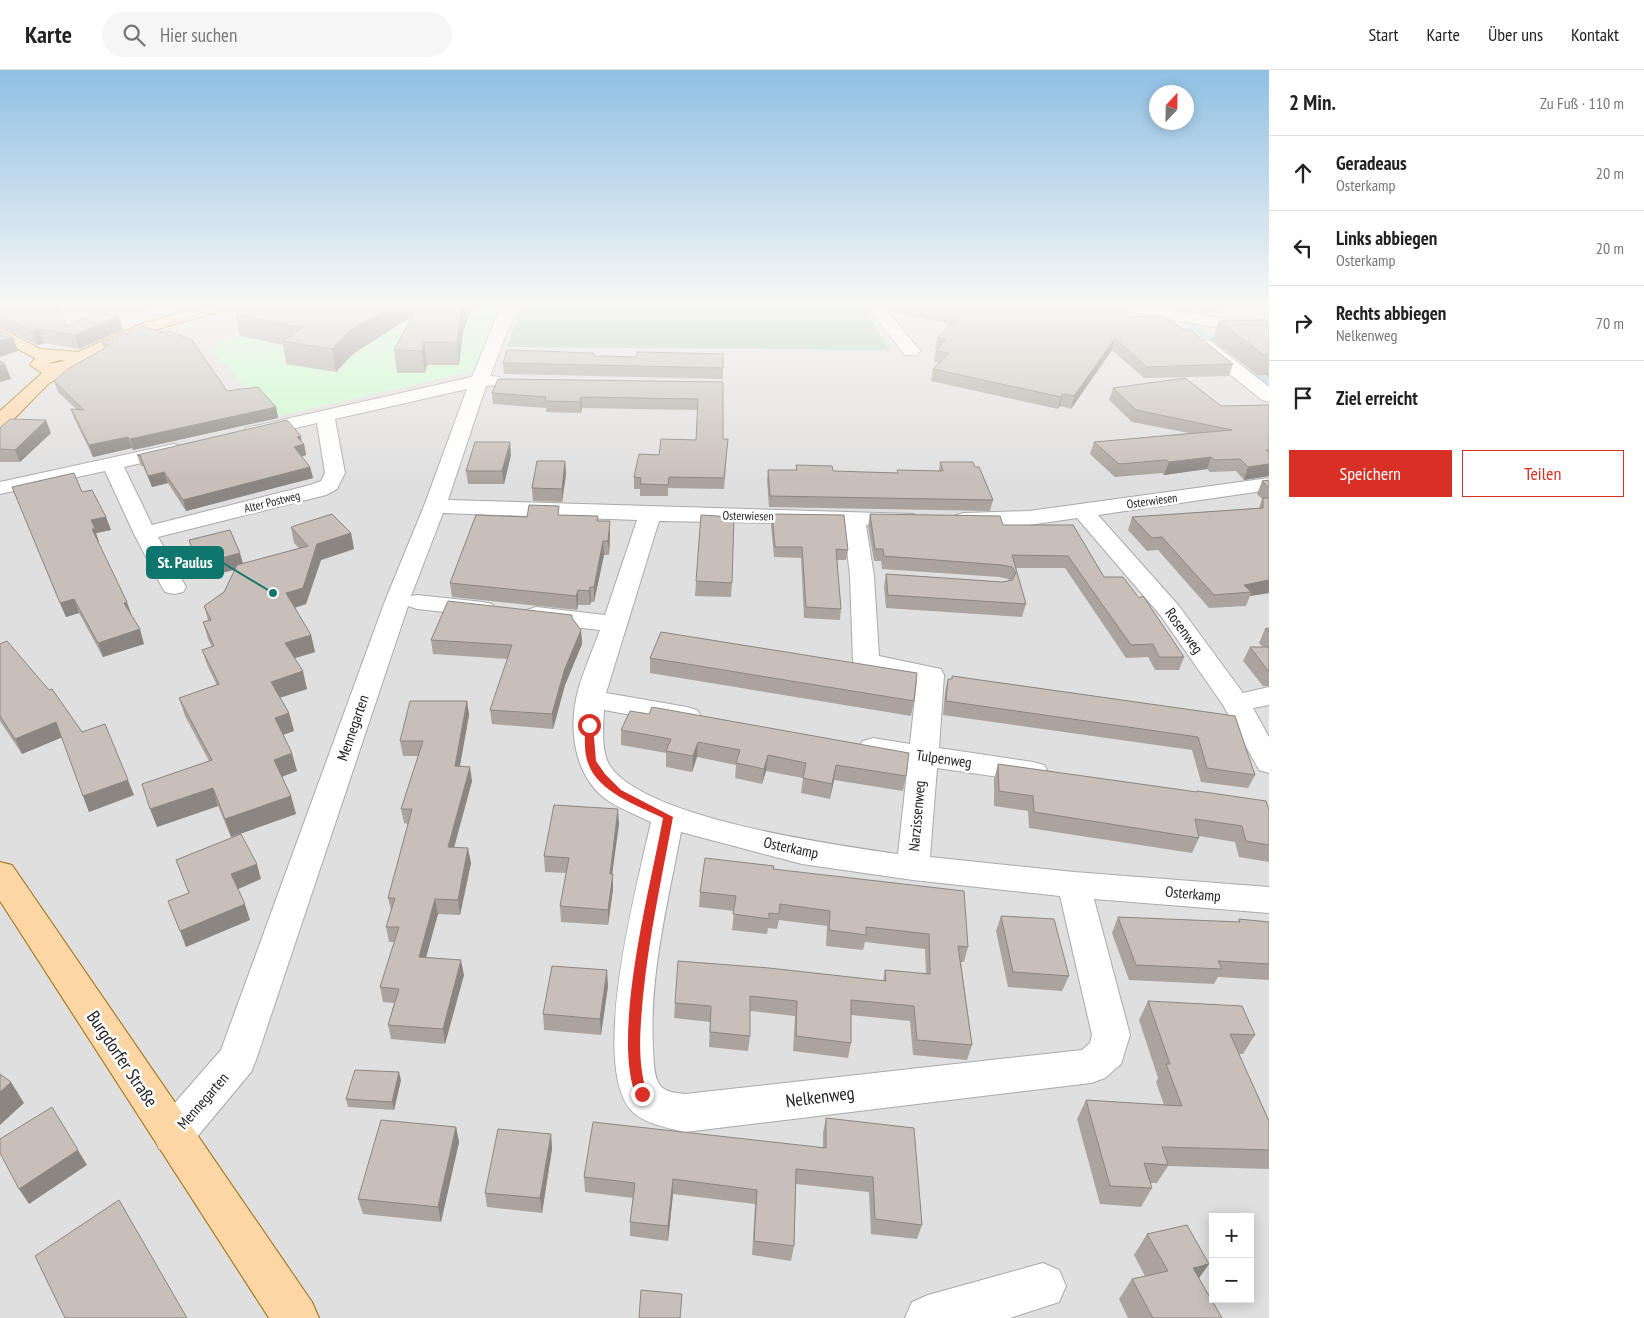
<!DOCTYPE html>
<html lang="de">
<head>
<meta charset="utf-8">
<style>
  :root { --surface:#fff; --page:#f6f6f6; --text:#222; --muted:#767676; --line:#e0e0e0; --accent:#d93025 }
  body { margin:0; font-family:"PT Sans Narrow",sans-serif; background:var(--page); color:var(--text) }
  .controls { position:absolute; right:15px; bottom:15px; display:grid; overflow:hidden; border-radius:0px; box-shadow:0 2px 12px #0003 }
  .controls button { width:45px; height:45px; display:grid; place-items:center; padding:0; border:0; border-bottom:1px solid var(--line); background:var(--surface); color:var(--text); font:25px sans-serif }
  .compass { position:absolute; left:1149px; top:15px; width:45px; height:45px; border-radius:50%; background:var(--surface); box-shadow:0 2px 12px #0003; rotate:22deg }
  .stop { position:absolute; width:15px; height:15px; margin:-11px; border:4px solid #d93025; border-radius:50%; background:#fff }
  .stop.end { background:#d93025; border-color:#fff; box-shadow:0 1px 5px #0008 }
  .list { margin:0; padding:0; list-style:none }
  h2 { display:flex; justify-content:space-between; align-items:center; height:65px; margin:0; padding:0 20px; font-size:21px }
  h2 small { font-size:16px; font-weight:400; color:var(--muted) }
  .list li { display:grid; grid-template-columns:32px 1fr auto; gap:15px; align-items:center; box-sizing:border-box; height:75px; padding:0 20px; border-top:1px solid var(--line) }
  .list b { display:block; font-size:19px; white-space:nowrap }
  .list p { margin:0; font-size:16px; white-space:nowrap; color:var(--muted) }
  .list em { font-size:16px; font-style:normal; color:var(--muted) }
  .actions { display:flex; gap:10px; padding:15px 20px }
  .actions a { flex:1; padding:11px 0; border:1px solid var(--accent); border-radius:0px; text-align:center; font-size:18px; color:var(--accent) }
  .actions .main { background:var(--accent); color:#fff }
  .icon { flex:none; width:28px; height:28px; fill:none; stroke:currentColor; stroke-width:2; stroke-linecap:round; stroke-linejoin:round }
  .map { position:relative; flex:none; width:1269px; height:1248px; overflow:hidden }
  header { display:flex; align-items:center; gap:30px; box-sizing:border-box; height:70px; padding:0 25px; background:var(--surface); border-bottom:1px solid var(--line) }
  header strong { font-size:24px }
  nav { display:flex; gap:28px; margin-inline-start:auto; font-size:18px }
  .search { width:350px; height:45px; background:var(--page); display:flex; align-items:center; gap:12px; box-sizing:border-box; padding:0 18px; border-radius:28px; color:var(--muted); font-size:19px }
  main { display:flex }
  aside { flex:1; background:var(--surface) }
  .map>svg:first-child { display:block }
</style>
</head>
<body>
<header>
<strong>Karte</strong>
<div class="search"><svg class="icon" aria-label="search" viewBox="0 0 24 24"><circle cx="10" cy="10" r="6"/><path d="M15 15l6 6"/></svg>Hier suchen</div>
<nav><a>Start</a><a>Karte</a><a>Über uns</a><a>Kontakt</a></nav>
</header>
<main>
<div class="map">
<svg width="1269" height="1248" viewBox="0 0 1269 1248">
  <rect width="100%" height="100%" fill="#f2efe9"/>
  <path fill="#e0dfdf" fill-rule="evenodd" d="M0 236H1269V1248H0ZM1213 1147H1250V1229H1213Z"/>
  <path fill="#f2dad9" d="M0 236H147V241L154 243 146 251 78 277H53L0 250Z"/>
  <path fill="#aacbaf" d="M521 236H862L890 280 507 277Z"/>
  <path fill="#c8facc" d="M300 236H389L388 245 471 247 478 236H501L475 301 270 348 230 299 210 279 285 237Z"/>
  <path fill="#e2e2e2" d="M129 241 151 243 142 252 107 265 106 260Z"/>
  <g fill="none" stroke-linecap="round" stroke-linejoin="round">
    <path stroke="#aad3df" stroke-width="5" d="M1208 242 1217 236
      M1192 255 1221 277
      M1251 299 1269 313"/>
    <defs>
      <path id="minor" d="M501 236H517L490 306 500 307 503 311 500 315 486 316 448 430 914 444 917 449 914 454 906 456 866 455 874 506 879 586 941 599 944 605 939 678 1033 692 1044 695 1048 702 1044 709 1033 712 937 698 930 787 1074 802 1269 817V843L1094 829 1130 965 1121 994 1105 1008 1091 1013 685 1062C668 1058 641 1053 630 1039 590 990 638 812 651 752 637 745 620 739 607 730 576 708 569 664 576 629 581 606 592 582 600 560L536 553 527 550 523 545 527 540 536 537 605 545 637 450 443 443 411 526 417 525 483 532 492 534 495 539 492 544 483 546 417 539 408 536 256 990 251 1002 187 1079 173 1084 159 1079 153 1065 159 1051 221 980 385 531 424 436 467 319 335 349 345 403 337 419 326 425 158 467 186 517 183 522 174 524 165 522 162 517 134 464 105 401 0 424V412L174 374 181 376 184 380 181 384 124 397 152 455 310 415 321 411 325 403 317 353 253 368 246 366 243 362 246 358 472 307ZM659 451 844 454 850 506 853 591 857 597 917 610 910 674 873 668 863 671 858 678 863 685 908 693 898 784C835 775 646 749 610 696 601 683 603 656 604 640L687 655 697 652 701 646 697 640 687 637 606 623ZM681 762 802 794 913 810 1060 826 1092 965 1090 973 1082 980 685 1024C676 1023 662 1022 658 1012 653 1002 654 990 653 978 649 906 668 832 681 762Z
        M867 236H883L917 277 920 281 917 285H905Z
        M1119 236H1152L1269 257V267L1127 241Z
        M1204 270 1210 271 1269 317V332L1262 330 1198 279 1196 275 1198 271Z
        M1269 408V420L1098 445 1179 536 1243 623 1269 617V635L1253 638 1269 667V703L1259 700 1223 635 1161 546 1077 448 1029 455 964 457 956 455 953 450 956 445 964 443 1029 441Z
        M1043 1193 1059 1200 1066 1216 1059 1232 1010 1248H905L912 1232 928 1225Z"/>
      <path id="major" d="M203 236H231L229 239 154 260 100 284 48 314 7 356 0 358V341L42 303 30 295 35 288 0 270V258L40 279 78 282 142 254ZM60 290 65 291 49 294 50 293Z
        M0 792 12 795 312 1232 319 1248H269L0 831Z"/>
    </defs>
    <use href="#minor" stroke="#a9a9a9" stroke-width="2"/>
    <use href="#major" stroke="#a06b00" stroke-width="2"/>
    <use href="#minor" fill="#fff" fill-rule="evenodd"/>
    <use href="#major" fill="#fcd6a4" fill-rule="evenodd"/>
  </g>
  <path fill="#aba49e" d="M0 236 68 256 123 260 79 279 44 273 37 275 0 256Z
    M252 236H414L415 241 469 246 463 262 459 295H427L425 303H397L394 280 412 246 353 284 336 302 286 294 283 275 240 266 235 244Z
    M895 236H1077L1080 239 1129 247 1233 294 1229 306 1144 308 1112 280 1071 339 1060 336 1058 339 931 311 933 299 939 293 934 292 936 281 937 279H935L937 268 951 254 894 243Z
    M1219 251 1269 253V308L1265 305H1257L1212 270Z
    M142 256 227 321 276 337 278 348 133 380 132 378 93 387 75 350 71 339H76L58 322 54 311 104 278 102 273Z
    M594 286 723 298V309L504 304 503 293Z
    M723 312V369H728L724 419 668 418V426H640V419H634V407L659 385 696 370 698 340 582 338 581 343 546 342V338L493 334 492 323Z
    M1113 318 1221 336 1269 335V406L1244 410 1236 401 1210 402 1207 399 1164 405 1162 403 1115 407 1090 384 1094 372 1189 363 1132 352 1109 330Z
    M0 358 51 363 20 392H0Z
    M302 372 304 374 306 385 302 386 310 397 313 408 186 441 168 413 152 417 143 396H141L137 385Z
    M511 385 504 414H468L466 401Z
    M565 391 566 404 562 432 533 431 532 418Z
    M940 392 975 397 993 430 990 441 769 437 767 410 768 400H796V395L833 401 897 403V400L939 401Z
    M1269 410V523L1250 526 1246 536 1209 538 1158 480 1147 481 1128 460 1132 447 1259 438 1262 429 1257 424 1262 411Z
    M12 417 82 422 106 447 111 460 96 463 99 472H98L144 574 103 587 79 543 66 547Z
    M772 444 848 480 846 490H837L841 539 840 550 804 548 801 488 774 487 771 455Z
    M870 444 1003 455H1073L1104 507 1184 587 1179 600H1155L1148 587 1126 588 1065 498H1016L1026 534 1022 547 886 538 884 517 886 504 1002 512 1010 511 1008 509 999 507 882 499 881 491H874L868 456Z
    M560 445 598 451 610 465 609 485H604L594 532H591L590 535H578L577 540 452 527 450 513 527 447Z
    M291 457 351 463 354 479 321 490 306 534 295 538 311 565 315 582 295 588 307 619 280 628 289 643 294 661 283 664 297 701 282 706 291 726 296 744 231 767 218 736 157 757 209 691 185 646 179 628 217 615 208 597 202 580 212 577 208 569 203 552 208 550 204 536 224 522 235 500 202 508 193 484 189 470 243 494 299 478 294 473Z
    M696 511 732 513 731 527 695 526Z
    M573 549 581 560 582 574 565 615 553 659 492 654 490 640 508 589 433 584 431 570Z
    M1269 558V616H1263L1243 591 1250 577H1263L1259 573 1265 559Z
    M0 574 82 662 134 725 89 742 83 726 62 667 22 684 0 651Z
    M650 588 914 631 911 646 650 603Z
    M952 606 1235 646 1255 705 1248 718 1201 712 1192 680 943 645 945 622 948 609H952Z
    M467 631 469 645 460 696 472 711 454 778 471 793 460 845 438 844 426 887 464 905 445 974 391 969 388 955 394 933 383 932 380 917 394 872H389L386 857 391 840 388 828 408 754 404 753 401 739 418 686H403L400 671Z
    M621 660 906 706 903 721 834 710 830 729 801 723 803 708 766 701 762 714 735 708 736 695 697 687 692 702 666 697V683L621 675Z
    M998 694 1196 722 1197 721 1269 740V792L1239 787 1235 772 1199 766V768L1192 783 1029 758 1028 741 994 736V709Z
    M619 754 612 804H613V819L608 855 561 852 560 836 566 803 545 802 544 786Z
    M773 799 968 877 964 892H961L972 975 967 990 913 985 910 951 851 945V973L848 988 793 981 795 946 750 941V966L748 981 709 977 710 952 674 948 675 933 883 911 885 900 926 904 925 879 865 872 863 880 826 876 827 856 779 850 777 859 768 858 767 864 732 860 734 841 699 837 700 822Z
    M1001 846 1069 906 1062 921 1008 917 996 861Z
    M1118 847 1238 852 1239 849 1269 852V910L1218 907 1214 914 1129 910 1112 863Z
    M608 916 601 965 544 960 543 944Z
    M1148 931 1255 965 1243 984H1239L1269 1051V1099L1168 1096 1157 1113H1150L1152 1118 1141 1137 1100 1134 1077 1049 1086 1030 1164 1035 1156 1012 1158 1008 1139 950Z
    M401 1010 394 1040 348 1037 346 1029Z
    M826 1048 922 1155 917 1169 871 1164 869 1122 796 1114 794 1176 791 1191 752 1185 755 1134 673 1124 668 1171 630 1166V1152L633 1128 585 1122 584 1107 823 1077V1063Z
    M456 1057 459 1072 441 1152 363 1144 358 1129Z
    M551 1064 552 1079 542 1143 487 1137 485 1123Z
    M1147 1164 1209 1194 1199 1208 1222 1248H1128L1119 1229 1132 1209 1145 1206 1134 1185Z"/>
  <path fill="#8b8681" d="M389 236H414L415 244 353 284 336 302 332 279 349 261Z
    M462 236H475L469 246 463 262 459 295 457 273 461 240Z
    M119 246 123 260 79 279 75 265Z
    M39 259 44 273 37 275 32 261Z
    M13 267 18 281 0 287V271Z
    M1115 268 1112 280 1071 339 1074 326Z
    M424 272 427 295 425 303 422 281Z
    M5 294 11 309 0 312V296Z
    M1063 324 1060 336 1058 339 1061 327Z
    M581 327 582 338 581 343 580 332Z
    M276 337 278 348 133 380 130 369Z
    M46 350 51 363 20 392 15 380Z
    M301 366 302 375 304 374 306 385 297 388 294 377 297 367Z
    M128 367 132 378 93 387 89 375Z
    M510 372 511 385 504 414 502 401Z
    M1211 387 1207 399 1164 405 1169 392Z
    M565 391 566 404 562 432V419Z
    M1269 394V406L1244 410 1248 397Z
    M310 397 313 408 186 441 183 430Z
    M164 402 168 413 152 417 148 406Z
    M106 447 111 460 96 463 99 472 97 473 92 459 91 450Z
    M610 451V465L609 485 608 471Z
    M351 463 354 479 321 490 306 534 290 539 286 523 317 474Z
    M603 471 604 485 594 532V517Z
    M240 483 244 497 202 508 198 494Z
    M1269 510V523L1250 526 1251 522 1244 515Z
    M590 517 591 532 590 535 589 521Z
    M578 520V535L577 540 576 526Z
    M74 529 79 543 66 547 60 533Z
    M127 532 132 546 124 533Z
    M140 559 144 574 103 587 98 573Z
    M581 560 582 574 565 615 553 659 552 644 564 601Z
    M311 565 315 582 289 590 285 573Z
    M303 601 307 619 275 629 271 612Z
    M467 631 469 645 457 711 455 696Z
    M289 643 294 661 280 666 275 648Z
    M56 652 63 667 22 684 15 669Z
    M698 672 697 687 692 702 693 686Z
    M292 683 297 701 279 708 274 690Z
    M768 685 766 701 762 714 764 699Z
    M836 695 834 710 830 729 832 714Z
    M470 697 472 711 450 792 448 777Z
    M128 710 134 725 89 742 83 726Z
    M213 718 218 736 157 757 150 739Z
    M291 726 296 744 231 767 225 749Z
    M618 739 619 754 610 819V804Z
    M468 778 471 793 460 845 458 830Z
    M257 794 261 809 236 820 231 804Z
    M613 804V819L608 855V840Z
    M435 829 438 844 422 902 419 887Z
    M245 834 250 850 186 877 180 861Z
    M461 890 464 905 445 974 443 959Z
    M607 900 608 916 601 965 600 949Z
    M399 1002 401 1010 394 1040 392 1032Z
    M11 1012 24 1033 0 1055V1022Z
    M456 1057 459 1072 441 1152 438 1137Z
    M551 1064 552 1079 542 1143 540 1128Z
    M78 1080 87 1095 29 1134 19 1119Z
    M673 1109V1124L668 1171V1156Z
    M1209 1194 1194 1215 1193 1198Z"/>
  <path fill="#c7bfb8" stroke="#8b8681" d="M0 236H57L68 256 97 241 119 246 75 265 39 259 32 261 0 245Z
    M252 236H392L349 261 332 279 282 271 303 258 235 244Z
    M418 236H462L461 240 457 273 424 272 422 281 394 280Z
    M918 236H1077L1080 239 1117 238 1129 247 1162 245 1182 259H1189L1233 294 1147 297 1115 268 1074 326 1063 324 1061 327 933 299 949 283 936 281 946 269 937 268 961 244Z
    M1265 250 1269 253V285H1264L1219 251Z
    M142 256 165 263 169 261 192 270 227 321 258 317 276 337 130 369 128 367 89 375 71 339 84 340 54 311 68 299 110 275 102 273Z
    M0 261 13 267 0 271Z
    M507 280 594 283V286L637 287V282L723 284V298L503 293Z
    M0 291 5 294 0 296Z
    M1185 308 1221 336 1269 335V380H1266L1269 383V394L1248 397 1240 389 1214 390 1211 387 1169 392 1166 390 1119 394 1094 372 1232 360 1136 340 1113 318Z
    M498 309 723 312V369H728L724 408 669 407 668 415 640 414 641 408 634 407 639 384 659 385 661 369 696 370 698 329 581 327 580 332 545 331 546 327 492 323Z
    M10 349 46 350 15 380 0 379V358Z
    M287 350 301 366 297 367 304 374 294 377 310 397 183 430 164 402 148 406 140 385H137Z
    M475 372H510L502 401H466Z
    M537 391H565L562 419 532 418Z
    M940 392H973L975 397H979L993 430 770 426 768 400H797L796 395 832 396 833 401 898 403 897 400 943 401Z
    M74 403 82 422 92 420 106 447 91 450 95 459H92L127 532 124 533 140 559 98 573 74 529 60 533 12 417Z
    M1269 410V418L1262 411Z
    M1263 428H1269V510L1244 515 1251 522 1214 525 1162 467 1152 468 1132 447 1263 438Z
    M529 435 559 436 558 445 598 446 597 451H610L608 471H603L594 517H590L589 521 578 520 576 526 450 513 476 445 527 447Z
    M332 444 351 463 317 474 303 518 286 523 311 565 285 573 303 601 271 612 289 643 275 648 292 683 274 690 291 726 225 749 213 718 150 739 142 714 212 690 179 628 219 614 202 580 214 576 203 552 211 550 204 536 224 522 237 495 308 476 291 457Z
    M772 444 844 445 848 480 836 479 841 539 806 537 802 477H775Z
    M870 444 1000 446 1003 455H1073L1104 507H1123L1139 528 1143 526 1184 587H1159L1153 574 1131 575 1068 486 1012 485 1026 534 888 525 886 504 1002 512 1012 510 1016 503 1012 497 1002 495 884 486 883 479H875Z
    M701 445 734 447 732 513 696 511Z
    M230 460 240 483 198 494 189 470Z
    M448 531 572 545V548L581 560 564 601 552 644 490 640 512 575 431 570Z
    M1269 558V562L1265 559Z
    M661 562 917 603 914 631 650 588Z
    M7 571 49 620 52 619 82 662 105 654 128 710 83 726 56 652 15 669 0 646V574Z
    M1250 577H1269V602Z
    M952 606 1235 646 1255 705 1207 698 1198 667 946 631 948 609H952Z
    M410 631H467L455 696 470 697 448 777 468 778 458 830 435 829 419 887 461 890 443 959 388 955 399 919 380 917 399 857H386L395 828H388L412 739H401L423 671H400Z
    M652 637 909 683 906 706 836 695 832 714 803 708 806 693 768 685 764 699 736 693 740 680 698 672 693 686 666 681 671 669 621 660 630 641 649 644Z
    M998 694 1197 722V721L1266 731 1269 740V775L1246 771 1242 756 1195 749 1199 768 1034 742 1033 726 999 721Z
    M554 735 618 739 610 804H613L608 840 560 836 569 788 544 786Z
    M241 764 257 794 231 804 245 834 180 861 168 831 189 823 176 790Z
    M705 788 774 796 773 799 964 821 968 877 958 876 972 975 917 970 914 936 851 930V973L796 966 797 931 750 926V966L710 962 711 936 675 933 678 891 769 898 886 911 885 900 930 904 929 864 866 857V865L829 860 830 841 780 834 779 844 769 843V849L733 844 736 826 700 822Z
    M1001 846 1054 849 1069 906 1013 902Z
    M1118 847 1240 852 1239 849 1269 852V894L1218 891 1222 899 1136 895Z
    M552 896 607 900 600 949 543 944Z
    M1148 931 1242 936 1255 965 1230 964 1269 1051V1080L1162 1077 1168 1095 1144 1093 1152 1118 1110 1116 1086 1030 1182 1036 1166 994H1170Z
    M355 1000 399 1002 392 1032 346 1029Z
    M0 1004 11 1012 0 1022Z
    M52 1037 78 1080 19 1119 0 1083V1069Z
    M826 1048 914 1058 922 1155 875 1149 873 1107 796 1099 794 1176 754 1171 757 1120 673 1109 668 1156 630 1152 635 1113 584 1107 593 1052 826 1078Z
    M381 1050 456 1057 438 1137 358 1129Z
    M498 1059 551 1064 540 1128 485 1123Z
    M119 1130 187 1248H65L35 1186Z
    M1187 1155 1209 1194 1193 1198 1222 1248H1153L1132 1209 1168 1201 1147 1164Z
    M641 1220 682 1224 680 1248H639Z"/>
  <linearGradient id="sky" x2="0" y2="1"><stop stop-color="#8fc0e4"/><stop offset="0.57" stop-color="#f9f8f5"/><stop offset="1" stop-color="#f9f8f5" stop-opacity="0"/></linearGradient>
  <rect width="1269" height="411" fill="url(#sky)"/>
  <path fill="#d93025" d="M589 652 593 655 596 691 605 704 621 720 673 747C662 807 649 866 643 927 640 961 637 991 647 1024L642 1030 637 1028C610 969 651 815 663 748 637 735 596 722 587 690 584 680 585 666 585 655Z"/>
  <g text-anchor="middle" stroke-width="5" stroke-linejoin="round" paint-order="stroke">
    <g font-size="12" fill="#222" stroke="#fff">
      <text transform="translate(1152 431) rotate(-8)" y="4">Osterwiesen</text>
      <text transform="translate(272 432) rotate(-14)" y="4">Alter Postweg</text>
      <text transform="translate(748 446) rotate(1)" y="4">Osterwiesen</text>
    </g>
    <g font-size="15" fill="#222" stroke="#fff">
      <text transform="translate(1184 561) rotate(54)" y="5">Rosenweg</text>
      <text transform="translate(353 658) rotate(-71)" y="5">Mennegarten</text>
      <text transform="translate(944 689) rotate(8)" y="5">Tulpenweg</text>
      <text transform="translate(917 746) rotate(-85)" y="5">Narzissenweg</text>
      <text transform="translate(791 778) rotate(12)" y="5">Osterkamp</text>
      <text transform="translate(1193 824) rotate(5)" y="5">Osterkamp</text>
      <text transform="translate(203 1031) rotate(-49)" y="5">Mennegarten</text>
    </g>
    <g font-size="18" fill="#222" stroke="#fff">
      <text transform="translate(122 989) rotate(56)" y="6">Burgdorfer Straße</text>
      <text transform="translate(820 1027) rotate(-7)" y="6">Nelkenweg</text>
    </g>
  </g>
  <path fill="none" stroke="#0f766e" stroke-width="2" d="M273 523L223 493"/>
  <circle fill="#0f766e" stroke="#fff" stroke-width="2" cx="273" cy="523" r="5"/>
  <rect fill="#0f766e" stroke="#0f766e" stroke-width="2" x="147" y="477" width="76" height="31" rx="5"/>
  <g font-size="16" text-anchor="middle" font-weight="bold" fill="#fff">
    <text x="185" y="498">St. Paulus</text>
  </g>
</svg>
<div class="controls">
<button>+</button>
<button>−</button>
</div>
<svg class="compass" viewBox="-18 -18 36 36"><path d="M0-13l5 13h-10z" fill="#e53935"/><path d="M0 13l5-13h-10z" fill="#767676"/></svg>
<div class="stop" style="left:589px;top:655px"></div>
<div class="stop end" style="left:642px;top:1024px"></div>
</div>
<aside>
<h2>2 Min.<small>Zu Fuß · 110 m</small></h2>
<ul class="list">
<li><svg class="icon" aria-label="ahead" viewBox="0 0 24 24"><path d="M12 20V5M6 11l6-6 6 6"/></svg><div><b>Geradeaus</b><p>Osterkamp</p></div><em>20 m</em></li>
<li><svg class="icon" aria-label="left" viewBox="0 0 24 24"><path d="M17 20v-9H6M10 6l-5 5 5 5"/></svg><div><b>Links abbiegen</b><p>Osterkamp</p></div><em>20 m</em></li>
<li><svg class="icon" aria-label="right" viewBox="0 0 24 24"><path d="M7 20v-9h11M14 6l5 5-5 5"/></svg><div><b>Rechts abbiegen</b><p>Nelkenweg</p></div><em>70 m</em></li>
<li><svg class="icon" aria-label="arrive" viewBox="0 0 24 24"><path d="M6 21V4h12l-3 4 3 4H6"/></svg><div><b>Ziel erreicht</b></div></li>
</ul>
<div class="actions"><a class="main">Speichern</a><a>Teilen</a></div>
</aside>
</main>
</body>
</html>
